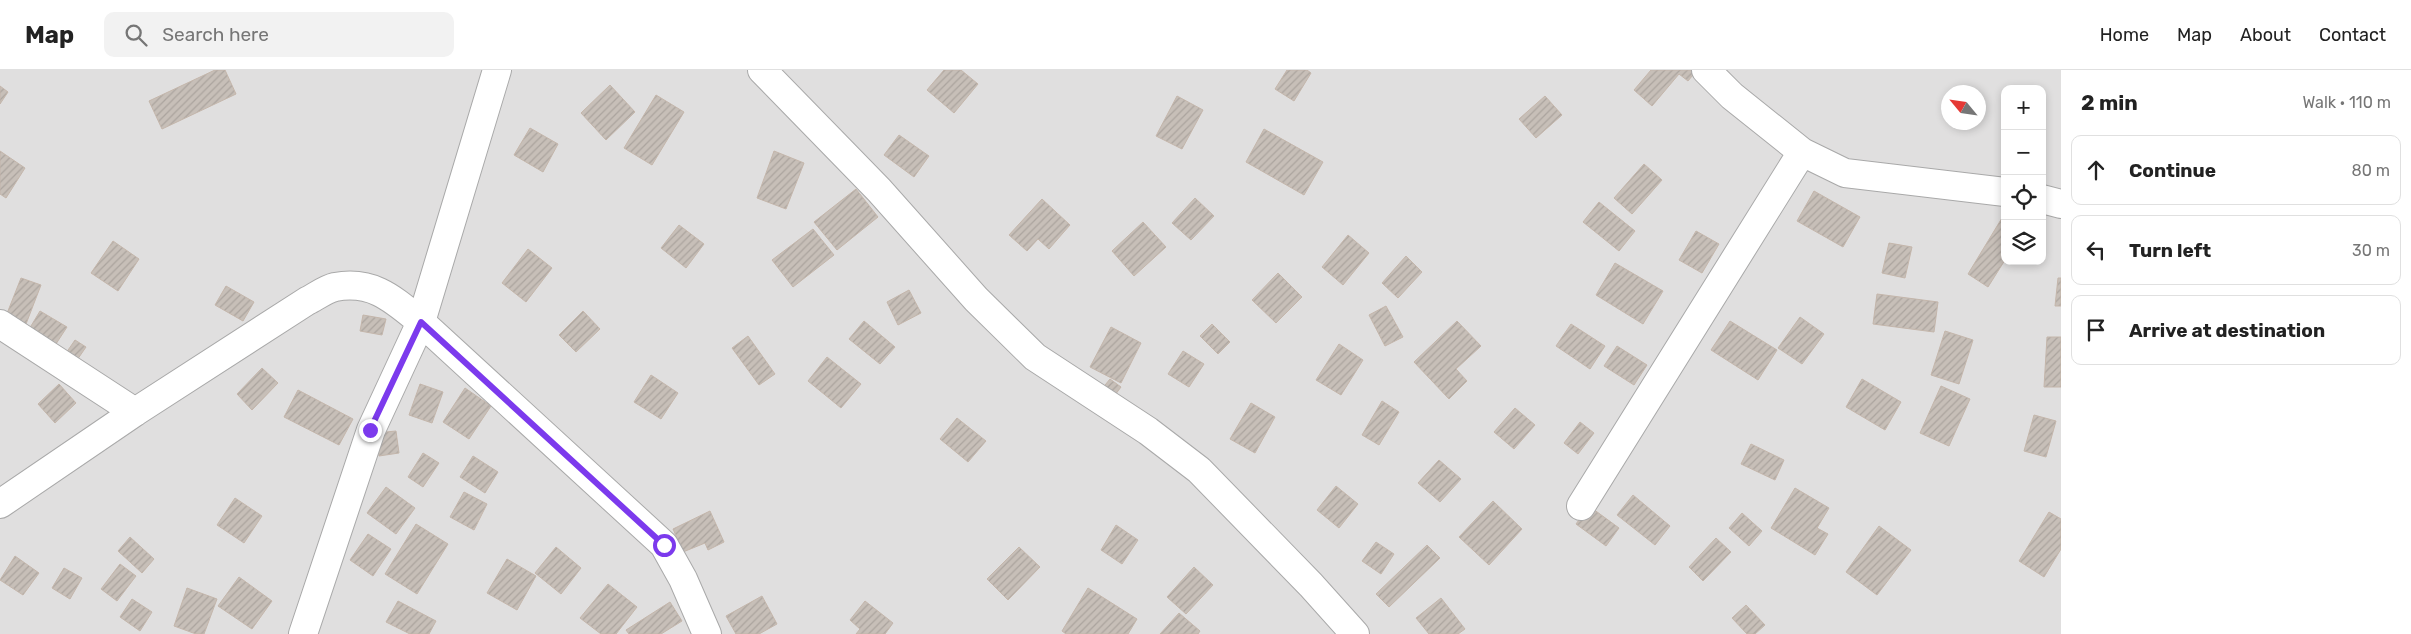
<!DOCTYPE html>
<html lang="en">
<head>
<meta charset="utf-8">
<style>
  :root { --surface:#fff; --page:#f2f2f2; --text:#222; --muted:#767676; --line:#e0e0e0 }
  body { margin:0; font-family:Rubik,sans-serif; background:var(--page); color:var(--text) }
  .controls { position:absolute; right:15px; top:15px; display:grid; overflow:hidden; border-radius:10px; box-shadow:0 2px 8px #0003 }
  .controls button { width:45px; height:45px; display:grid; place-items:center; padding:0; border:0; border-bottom:1px solid var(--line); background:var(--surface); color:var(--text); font:25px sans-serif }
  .compass { position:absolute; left:1941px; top:15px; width:45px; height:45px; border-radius:50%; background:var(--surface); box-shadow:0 2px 8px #0003; rotate:299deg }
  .stop { position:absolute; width:15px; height:15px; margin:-11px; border:4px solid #7c3aed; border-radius:50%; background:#fff }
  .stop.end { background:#7c3aed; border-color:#fff; box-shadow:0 1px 5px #0008 }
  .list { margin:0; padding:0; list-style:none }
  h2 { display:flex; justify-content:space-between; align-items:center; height:65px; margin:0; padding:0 20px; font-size:21px }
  h2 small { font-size:16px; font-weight:400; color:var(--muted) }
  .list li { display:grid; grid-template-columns:32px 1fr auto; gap:15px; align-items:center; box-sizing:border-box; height:70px; margin:0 10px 10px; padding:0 10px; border:1px solid var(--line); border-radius:10px }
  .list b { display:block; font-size:19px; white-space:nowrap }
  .list em { font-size:16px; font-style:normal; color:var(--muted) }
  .icon { flex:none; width:28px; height:28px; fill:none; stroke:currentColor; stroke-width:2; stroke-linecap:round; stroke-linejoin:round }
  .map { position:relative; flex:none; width:2061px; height:564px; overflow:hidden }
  header { display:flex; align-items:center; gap:30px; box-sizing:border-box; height:70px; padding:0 25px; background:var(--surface); border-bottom:1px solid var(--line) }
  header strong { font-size:24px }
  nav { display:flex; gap:28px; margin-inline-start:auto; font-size:18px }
  .search { width:350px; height:45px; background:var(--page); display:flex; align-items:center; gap:12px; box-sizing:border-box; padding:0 18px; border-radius:10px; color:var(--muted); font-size:19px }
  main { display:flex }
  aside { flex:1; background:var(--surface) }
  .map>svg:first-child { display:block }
</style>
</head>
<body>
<header>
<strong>Map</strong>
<div class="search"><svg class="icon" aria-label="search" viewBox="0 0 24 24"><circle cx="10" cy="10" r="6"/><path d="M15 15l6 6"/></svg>Search here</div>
<nav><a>Home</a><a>Map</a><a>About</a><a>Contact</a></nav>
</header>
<main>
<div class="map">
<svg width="2061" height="564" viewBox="0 0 2061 564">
  <defs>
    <pattern id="building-hatch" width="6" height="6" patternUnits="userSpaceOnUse" patternTransform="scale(1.25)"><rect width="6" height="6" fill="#c7bfb8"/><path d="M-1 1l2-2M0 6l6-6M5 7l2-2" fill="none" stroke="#aba49e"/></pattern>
  </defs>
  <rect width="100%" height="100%" fill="#f2efe9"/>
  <path fill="#e0dfdf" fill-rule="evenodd" d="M0 0H2061V564H0ZM2005 19H2042V191H2005ZM1948 22H1978V52H1948Z"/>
  <path fill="url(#building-hatch)" stroke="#c4b6ab" d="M215 0H225L236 24 162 59 149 31Z
    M944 0H961L978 14 954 43 927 20Z
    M1287 0H1307L1311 3 1294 31 1275 19Z
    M1651 0H1697L1688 11 1679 4 1652 36 1634 20Z
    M610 15 635 42 606 70 581 43Z
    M0 16 8 22 0 34Z
    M656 25 684 42 652 95 624 78Z
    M1177 26 1203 40 1182 79 1156 66Z
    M1545 26 1562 45 1536 68 1519 49Z
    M530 58 558 74 543 102 514 85Z
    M1264 59 1323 92 1304 125 1246 92Z
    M899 65 929 86 914 107 884 85Z
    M0 81 25 98 6 128 0 124Z
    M774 81 804 93 786 139 757 128Z
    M1644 94 1662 110 1632 144 1614 128Z
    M856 119 878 147 837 180 814 152Z
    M1814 121 1860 147 1843 177 1797 151Z
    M1195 128 1214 146 1191 170 1172 153Z
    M1042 129 1070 155 1049 179 1038 169 1027 181 1009 165Z
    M1599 132 1635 161 1619 181 1583 152Z
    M2005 143V190L1988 217 1968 204Z
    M1143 152 1166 177 1134 206 1112 181Z
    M679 155 704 174 686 198 661 178Z
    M813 159 834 185 793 217 772 190Z
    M1696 161 1719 174 1702 203 1679 190Z
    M1348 165 1369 183 1343 215 1322 197Z
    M113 171 139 189 118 221 91 203Z
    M1889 173 1912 177 1905 208 1882 203Z
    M528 179 552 198 526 232 502 213Z
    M1406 186 1422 202 1398 228 1382 213Z
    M1615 193 1663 221 1643 254 1596 225Z
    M1278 203 1302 227 1276 253 1252 230Z
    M21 208 41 215 26 254 6 246Z
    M2058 208H2061V236H2055Z
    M226 216 254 232 243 251 215 235Z
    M909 220 921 243 898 255 887 232Z
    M1877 224 1938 232 1934 262 1873 254Z
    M1386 236 1403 267 1385 276 1369 245Z
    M40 241 67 257 54 277 28 261Z
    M583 241 600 259 576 282 559 265Z
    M363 245 386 249 382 265 360 261Z
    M1800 247 1824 264 1802 294 1778 278Z
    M864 251 895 277 880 294 849 269Z
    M1457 251 1481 276 1456 299 1467 311 1449 329 1414 292Z
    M1730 251 1777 280 1758 310 1711 280Z
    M1212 254 1230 272 1218 284 1200 266Z
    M1571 254 1605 276 1590 299 1556 276Z
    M1111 257 1141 273 1121 313 1090 297Z
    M1945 261 1973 270 1959 314 1931 305Z
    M748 266 775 304 759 315 732 278Z
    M2047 267H2061V317H2044Z
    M75 270 86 277 75 293 64 286Z
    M1339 274 1363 290 1341 325 1316 310Z
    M1617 276 1647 295 1634 315 1604 296Z
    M1183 281 1204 294 1189 317 1168 304Z
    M827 287 861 314 841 338 808 311Z
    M262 298 278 313 252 340 237 324Z
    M651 305 678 323 661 349 634 332Z
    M1110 309 1121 317 1112 329 1101 320Z
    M1862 309 1901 332 1885 360 1846 337Z
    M59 314 76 333 55 353 38 334Z
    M420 314 443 322 432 353 409 345Z
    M1941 316 1970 329 1949 376 1920 363Z
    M465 318 491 336 469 369 443 352Z
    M298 320 353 349 339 375 284 347Z
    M1382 331 1399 342 1379 375 1362 365Z
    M1251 333 1275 347 1255 383 1230 369Z
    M1515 338 1535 355 1514 379 1494 362Z
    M2034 345 2056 351 2046 387 2024 381Z
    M957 348 986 371 968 392 940 369Z
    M1580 352 1594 363 1578 384 1564 373Z
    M396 361 399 383 379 386 376 363Z
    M1751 374 1784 390 1775 410 1741 394Z
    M423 383 439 393 423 417 408 407Z
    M473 386 498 402 485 423 460 407Z
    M1439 390 1461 409 1440 432 1418 413Z
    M1336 416 1358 434 1339 458 1317 440Z
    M386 417 415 438 396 464 367 443Z
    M1795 418 1829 438 1817 458 1828 464 1815 485 1771 458Z
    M464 422 487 434 474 460 450 447Z
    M1633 425 1670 456 1655 475 1617 445Z
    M235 428 262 446 244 473 217 455Z
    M1493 431 1522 459 1489 495 1459 467Z
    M1589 436 1619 458 1606 476 1576 454Z
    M710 441 724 472 708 480 705 473 683 482 673 459Z
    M2049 442 2061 449V479L2044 507 2019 491Z
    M1742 443 1762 461 1749 476 1729 458Z
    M416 454 448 474 417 524 385 504Z
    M1116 455 1138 470 1122 494 1101 480Z
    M1879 456 1911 480 1877 525 1846 502Z
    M368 464 391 479 373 506 350 490Z
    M130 467 154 489 142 503 118 481Z
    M1716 468 1731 482 1703 511 1689 497Z
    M1376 472 1394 484 1381 504 1362 491Z
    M1427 475 1440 488 1389 537 1376 524Z
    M556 477 581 498 561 524 535 503Z
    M1019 477 1040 497 1008 530 987 509Z
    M15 486 39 503 23 525 0 510Z
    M507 489 536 506 517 540 487 523Z
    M120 494 136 506 117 531 101 519Z
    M1194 497 1213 515 1186 544 1167 527Z
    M64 498 82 508 70 529 52 518Z
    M239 507 272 531 252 559 218 536Z
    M608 514 637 537 616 564H601L580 548Z
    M187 518 217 529 204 564H196L174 556Z
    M1088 518 1137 549 1128 564H1066L1062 561Z
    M762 526 777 554 759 564H736L726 546Z
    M1441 528 1465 559 1458 564H1429L1416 548Z
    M132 529 152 542 140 561 120 547Z
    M398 531 436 551 429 564H410L386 552Z
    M865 531 893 553 885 564H856L860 559 850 550Z
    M670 532 682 551 661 564H629L626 560Z
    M1746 535 1765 555 1755 564H1747L1732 548Z
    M1179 543 1200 561 1198 564H1160Z"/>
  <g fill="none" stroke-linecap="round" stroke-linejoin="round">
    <defs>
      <path id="street" d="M762 0 879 120 976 229 1035 287 1148 361 1199 400 1311 515 1355 564
        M1706 0 1732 26 1802 82 1845 103 2005 122
        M2042 129 2061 134
        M0 254 135 342
        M0 434 135 342 307 231C315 227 326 219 335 217 373 210 393 229 421 252L664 475 683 509 707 564
        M1581 436 1802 82
        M303 564 371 360 421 252 497 0"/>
    </defs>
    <use href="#street" stroke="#a9a9a9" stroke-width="30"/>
    <use href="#street" stroke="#fff" stroke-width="28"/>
  </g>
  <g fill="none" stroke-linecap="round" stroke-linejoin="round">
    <path stroke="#7c3aed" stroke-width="6" d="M370 360 421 252 664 475"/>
  </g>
</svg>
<div class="controls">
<button>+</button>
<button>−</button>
<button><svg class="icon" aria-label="locate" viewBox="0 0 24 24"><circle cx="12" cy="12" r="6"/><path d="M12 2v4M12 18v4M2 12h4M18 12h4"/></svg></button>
<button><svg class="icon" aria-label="layers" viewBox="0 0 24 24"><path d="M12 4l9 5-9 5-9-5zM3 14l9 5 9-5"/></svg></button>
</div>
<svg class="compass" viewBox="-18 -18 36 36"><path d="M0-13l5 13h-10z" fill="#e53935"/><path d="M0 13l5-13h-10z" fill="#767676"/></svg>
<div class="stop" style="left:664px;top:475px"></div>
<div class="stop end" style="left:370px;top:360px"></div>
</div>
<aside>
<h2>2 min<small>Walk · 110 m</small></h2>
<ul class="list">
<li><svg class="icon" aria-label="ahead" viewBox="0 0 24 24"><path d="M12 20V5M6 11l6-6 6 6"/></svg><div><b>Continue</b></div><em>80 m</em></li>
<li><svg class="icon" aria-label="left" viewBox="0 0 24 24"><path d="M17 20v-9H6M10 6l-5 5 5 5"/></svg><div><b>Turn left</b></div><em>30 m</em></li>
<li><svg class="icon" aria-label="arrive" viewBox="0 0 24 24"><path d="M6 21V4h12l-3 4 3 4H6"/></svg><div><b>Arrive at destination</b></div></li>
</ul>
</aside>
</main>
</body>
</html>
